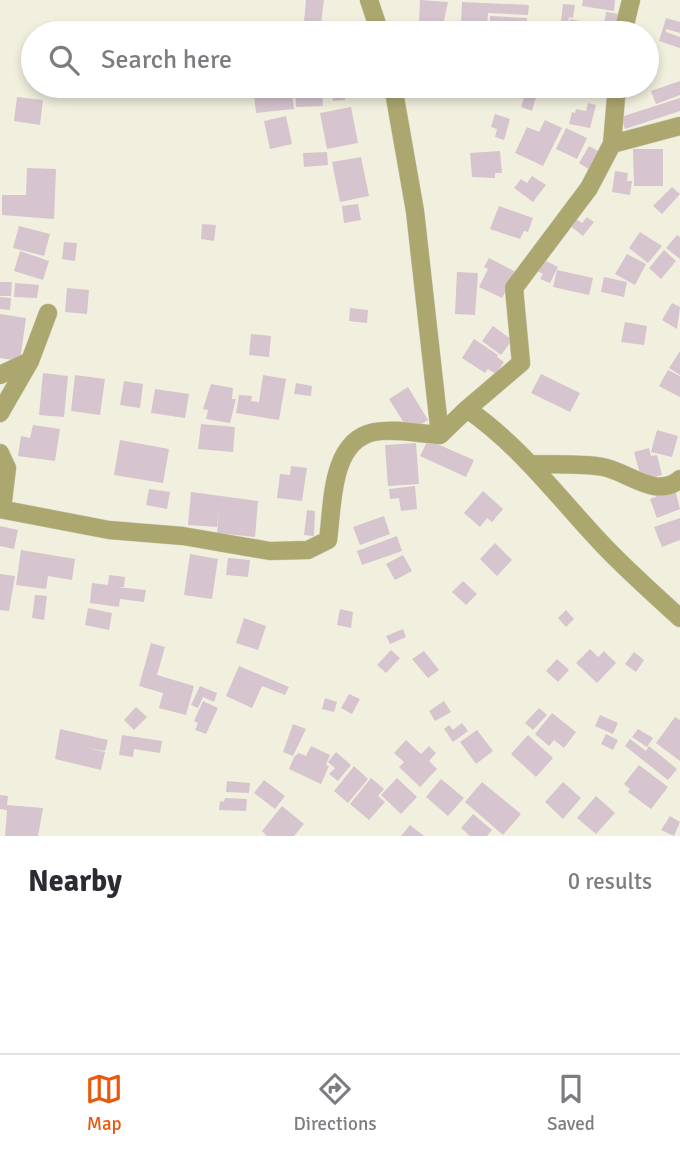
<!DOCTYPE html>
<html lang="en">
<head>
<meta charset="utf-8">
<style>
  :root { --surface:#fff; --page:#f7f7f7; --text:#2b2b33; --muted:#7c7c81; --line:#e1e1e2; --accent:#ea580c }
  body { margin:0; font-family:Signika,sans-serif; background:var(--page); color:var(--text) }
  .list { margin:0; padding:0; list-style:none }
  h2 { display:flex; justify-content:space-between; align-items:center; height:91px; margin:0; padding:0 28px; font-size:30px }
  h2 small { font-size:23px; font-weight:400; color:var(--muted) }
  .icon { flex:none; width:38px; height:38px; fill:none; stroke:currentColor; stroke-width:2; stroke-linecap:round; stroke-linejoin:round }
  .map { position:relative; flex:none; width:680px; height:836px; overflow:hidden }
  .search { position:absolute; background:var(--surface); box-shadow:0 4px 10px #0003; left:21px; right:21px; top:21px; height:77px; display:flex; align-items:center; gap:18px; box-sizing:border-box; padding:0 24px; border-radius:38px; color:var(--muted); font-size:26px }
  .sheet { height:217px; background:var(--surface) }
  nav { display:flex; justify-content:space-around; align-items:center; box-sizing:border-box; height:98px; border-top:2px solid var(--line); background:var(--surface); font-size:19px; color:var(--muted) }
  nav a { display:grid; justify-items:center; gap:4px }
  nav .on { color:var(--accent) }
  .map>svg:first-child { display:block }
</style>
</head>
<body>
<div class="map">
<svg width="680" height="836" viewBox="0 0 680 836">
  <rect width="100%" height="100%" fill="#f1f0de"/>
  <path fill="#d6c4ce" d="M306 0H324L321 24 304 22Z
    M420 0 448 2 443 25 419 23Z
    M583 0H615L614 11 582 6Z
    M462 2 529 5 528 15 488 13 487 25 461 23Z
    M563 4 575 5 573 18 569 17 568 22 561 21Z
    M606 12 620 14 619 27 604 25Z
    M490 16 527 18V27L490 25Z
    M666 18 680 22V33L666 29V32L680 37V48L659 41Z
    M570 19 607 26 605 33H567Z
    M529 25 549 27 548 33H528Z
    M680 81V95L656 104 651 91Z
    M253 86H291L294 109 256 113Z
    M295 86H322L323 106 296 107Z
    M332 86H344L345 100 333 101Z
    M489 86H509L506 98 487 93Z
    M527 88 538 91 532 111 521 107Z
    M17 97 43 100 40 125 14 121Z
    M680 98V111L625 129 621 117Z
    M588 103 596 105 590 128 569 124 572 112 575 113 576 109 586 111Z
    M351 107 358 143 327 149 320 113Z
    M495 114 510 119 504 140 495 137 497 129 491 127Z
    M286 116 292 144 270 149 264 121Z
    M545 120 562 128 543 166 515 153 527 127 539 132Z
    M566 128 587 138 577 159 556 149Z
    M589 146 600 152 590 170 579 163Z
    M633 149H663V186H634Z
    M500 151 502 173H495V178L472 177 470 153Z
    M327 152 328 165 304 167 303 153Z
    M361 157 369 196 340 202 332 162Z
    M27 168 56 169 54 219 2 215V195H26Z
    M615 171 628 173 627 181H632L630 195 612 192Z
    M532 176 546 185 533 202 514 188 521 179 527 183Z
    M672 187 680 194 662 214 653 206Z
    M358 204 361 220 344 223 342 206Z
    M499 206 533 218 528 232 524 231 520 239 490 229Z
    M573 217 582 223 587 217 594 222 583 236 568 224Z
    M202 224 216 225 214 241 201 239Z
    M19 226 50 234 44 256 13 248Z
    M640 232 662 246 648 263 629 248Z
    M677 235 680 237V259L666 248Z
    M64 242 77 243 75 261 62 259Z
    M664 250 676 261 661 279 649 268Z
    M20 251 49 261 43 280 14 271Z
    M627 254 646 264 635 285 615 274Z
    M489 258 516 272 502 298 479 287 488 269 484 267Z
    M542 259 558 267 550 283 540 279 543 274 537 271Z
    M557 270 593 278 589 295 553 287Z
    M457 272 478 273 475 315 455 314Z
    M604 277 627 282 624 297 601 292Z
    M0 282H12L11 296H0Z
    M15 283 39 285 37 298 14 297Z
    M67 288 89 290 87 314 65 312Z
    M0 297 11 298 10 310 0 309Z
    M672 303 680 307 677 329 662 320Z
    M350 308 368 310 367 323 349 321Z
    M0 314 26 318 20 361 0 358Z
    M625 322 647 326 644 345 621 342Z
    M493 326 512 340 501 355 482 341Z
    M251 334 271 336 269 357 249 355Z
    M474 339 498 355 497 357 504 362 496 374 488 369 485 373 462 358Z
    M680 351V375L669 368Z
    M668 370 680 376V397L659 386Z
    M43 373 68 376 64 417 39 415Z
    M541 374 580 393 570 412 531 393Z
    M75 375 105 379 100 415 71 411Z
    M263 375 286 379 279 420 236 413 239 395 252 396 251 401 259 402Z
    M124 381 143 384 140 408 120 405Z
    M296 383 312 386 311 396 294 394Z
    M211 384 233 388 232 399H236L230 423 206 419 208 410 203 409Z
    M408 387 428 420 409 431 389 399Z
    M155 389 189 394 185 418 151 413Z
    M201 424 235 427 233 452 198 449Z
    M33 425 60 429 55 461 18 456 21 436 30 438Z
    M657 430 678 436 672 457 651 452Z
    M120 440 169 449 163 483 114 475Z
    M428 440 474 460 466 477 420 456Z
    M416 443 419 484 388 486 385 445Z
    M649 448 651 456 657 455 662 475 642 481 634 452Z
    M291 466 307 468 302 501 277 498 280 474 290 475Z
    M415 486 417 509 401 511 399 498 390 499 389 489Z
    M149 489 170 492 167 509 146 505Z
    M675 489 680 509 657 518 650 499Z
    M483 491 503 509 492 522 487 518 480 527 464 513Z
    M191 492 258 501 255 537 217 533 219 510 217 527 188 525Z
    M307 510 315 511 314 536 304 535Z
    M384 516 390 534 360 545 353 527Z
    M680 518V540L662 547 654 527Z
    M0 526 18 530 14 549 0 546Z
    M397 536 402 551 362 565 357 551Z
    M495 543 512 560 497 576 480 559Z
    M21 550 75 559 72 580 48 576 46 589 16 585Z
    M190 554 218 559 212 599 184 595Z
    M403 555 412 571 395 580 386 564Z
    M228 558 250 560 248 577 226 575Z
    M0 574 15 576 9 611 0 610Z
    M109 575 125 577 124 587H117L146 590 144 602 120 599 119 607 90 603 92 583 108 585Z
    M463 581 477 594 466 605 452 592Z
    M35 595 47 596 44 620 32 618Z
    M88 608 112 613 109 630 85 625Z
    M340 609 353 612 351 628 337 625Z
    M566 610 574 619 566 627 558 618Z
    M244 618 266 626 258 650 236 643Z
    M403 629 406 637 390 644 386 636Z
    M151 643 165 647 157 675 194 686 186 715 159 708 163 693 139 686Z
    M590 649 598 657 604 651 616 663 597 683 576 663Z
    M391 650 400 658 386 673 377 665Z
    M424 651 439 670 428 678 412 659Z
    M634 652 644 660 636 672 625 664Z
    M557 659 569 670 558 682 546 671Z
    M239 666 289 687 285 695 262 686 252 708 226 696Z
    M200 686 217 693 214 702 203 697 198 708 191 705Z
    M349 694 360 699 352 714 341 708Z
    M325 698 337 702 334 712 322 709Z
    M203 701 218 708 206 734 195 730 198 723 194 721Z
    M444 701 451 712 435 721 429 711Z
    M136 707 147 717 134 730 124 720Z
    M539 708 547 715 533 730 525 723Z
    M552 713 576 732 564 748 554 740 549 746 535 734Z
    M600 715 618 723 613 734 595 726Z
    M675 717 680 720V761L656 743Z
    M462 723 468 731 453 742 444 729 449 725 453 730Z
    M293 724 306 729 293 756 283 752Z
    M60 729 108 740 105 751 88 748 105 752 101 770 55 759Z
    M638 729 653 738 647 747 632 737Z
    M477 730 493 751 476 764 460 742Z
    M606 734 618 740 613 750 601 744Z
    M122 735 162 741 160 753 134 749 133 757 119 755Z
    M528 735 553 758 536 777 511 754Z
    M630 739 646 751 649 746 677 769 668 780 625 746Z
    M406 740 421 754 429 746 436 753 429 761 437 769 420 787 399 767 404 762 394 753Z
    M311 746 330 755 326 765 329 766 321 784 289 769 294 757 299 753 306 756Z
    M336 752 351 765 338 781 329 774 335 768 328 762Z
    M639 765 668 787 651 809 628 792 630 789 624 784Z
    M354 766 368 779 348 803 334 791Z
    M371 778 384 789 378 796 385 802 369 820 350 804Z
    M397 778 417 797 401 814 381 795Z
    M441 779 464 798 448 816 426 797Z
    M264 780 285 796 275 809 254 793Z
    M227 781 250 783 249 793 226 792Z
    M482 782 521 814 503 835 465 802Z
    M563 782 581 798 563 819 545 802Z
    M0 795 8 796 7 805 43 808 38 836H5L7 810 0 809Z
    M596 796 615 813 596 834 577 818Z
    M225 798 247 799 246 811 219 810 220 801 224 802Z
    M282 806 304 824 294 836H267L262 831Z
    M473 814 492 830 487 836H470L461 828Z
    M670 816 680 822 674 836 661 830Z
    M410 825 424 836H401Z"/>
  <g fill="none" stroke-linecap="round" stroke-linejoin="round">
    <defs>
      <path id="minor" d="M369 0 380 33
        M623 33 631 0
        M393 86 415 211 440 435 467 409C522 447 560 500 605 547 629 572 655 595 680 618
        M612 144 680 126
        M0 375 30 361
        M467 409 521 363 514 288 589 188 612 144 617 86
        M0 413 30 361 48 313
        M0 453 7 468 2 509
        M531 464C554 465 580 463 603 467 627 471 656 500 680 479
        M0 509 109 530 183 536 270 551 308 550 328 540C333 505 330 441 374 432 394 428 420 434 440 435"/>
    </defs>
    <use href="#minor" stroke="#cdccbc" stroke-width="19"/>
    <use href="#minor" stroke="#aca76f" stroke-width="18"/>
  </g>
</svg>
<div class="search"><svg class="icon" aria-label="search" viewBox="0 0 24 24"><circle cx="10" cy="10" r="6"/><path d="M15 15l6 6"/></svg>Search here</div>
</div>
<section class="sheet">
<h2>Nearby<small>0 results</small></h2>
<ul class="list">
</ul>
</section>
<nav>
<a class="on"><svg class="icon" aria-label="map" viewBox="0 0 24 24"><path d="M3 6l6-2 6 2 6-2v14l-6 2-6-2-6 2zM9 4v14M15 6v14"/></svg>Map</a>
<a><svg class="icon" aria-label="directions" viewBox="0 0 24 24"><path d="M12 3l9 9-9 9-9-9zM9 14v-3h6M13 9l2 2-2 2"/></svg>Directions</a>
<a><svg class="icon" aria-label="saved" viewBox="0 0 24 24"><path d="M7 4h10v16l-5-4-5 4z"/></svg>Saved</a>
</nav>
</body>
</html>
